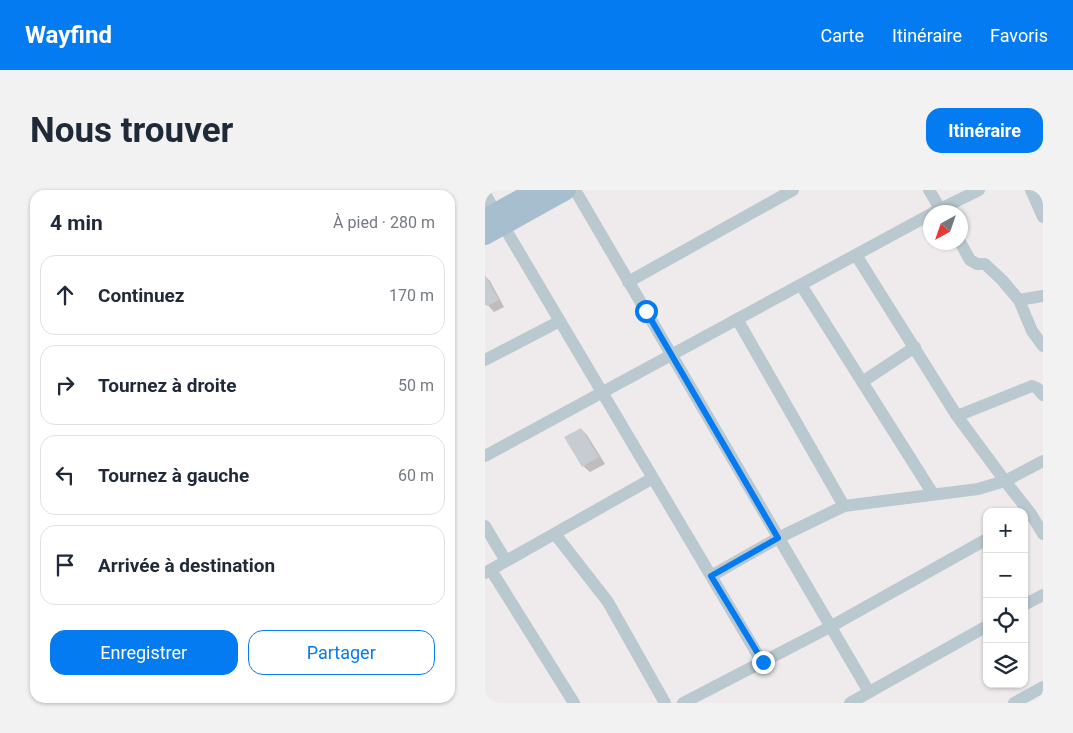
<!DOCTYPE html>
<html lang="fr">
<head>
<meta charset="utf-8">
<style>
  :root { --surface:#fff; --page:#f2f2f3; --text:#1f2937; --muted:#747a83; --line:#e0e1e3; --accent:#047bf0 }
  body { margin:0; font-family:Roboto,sans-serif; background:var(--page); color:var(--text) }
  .controls { position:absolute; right:15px; bottom:15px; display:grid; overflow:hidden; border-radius:10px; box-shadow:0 1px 4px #0004 }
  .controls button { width:45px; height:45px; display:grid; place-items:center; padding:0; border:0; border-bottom:1px solid var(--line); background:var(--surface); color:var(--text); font:25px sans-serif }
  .compass { position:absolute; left:438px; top:15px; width:45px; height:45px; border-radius:50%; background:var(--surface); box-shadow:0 1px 4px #0004; rotate:220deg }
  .stop { position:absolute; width:15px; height:15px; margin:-11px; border:4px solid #047bf0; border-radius:50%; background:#fff }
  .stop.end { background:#047bf0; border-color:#fff; box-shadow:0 1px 5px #0008 }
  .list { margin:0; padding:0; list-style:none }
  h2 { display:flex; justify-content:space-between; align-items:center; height:65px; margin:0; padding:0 20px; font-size:21px }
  h2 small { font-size:16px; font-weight:400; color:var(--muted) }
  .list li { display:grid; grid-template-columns:32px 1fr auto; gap:15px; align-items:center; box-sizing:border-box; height:80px; margin:0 10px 10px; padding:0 10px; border:1px solid var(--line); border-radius:15px }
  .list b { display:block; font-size:19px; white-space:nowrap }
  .list em { font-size:16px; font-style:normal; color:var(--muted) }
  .actions { display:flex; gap:10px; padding:15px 20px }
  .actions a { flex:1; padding:11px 0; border:1px solid var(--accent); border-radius:15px; text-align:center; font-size:18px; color:var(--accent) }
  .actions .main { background:var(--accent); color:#fff }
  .icon { flex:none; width:28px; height:28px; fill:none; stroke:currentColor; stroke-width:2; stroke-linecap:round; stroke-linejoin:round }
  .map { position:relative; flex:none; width:558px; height:513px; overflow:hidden; border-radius:15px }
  header { display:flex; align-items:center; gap:30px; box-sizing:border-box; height:70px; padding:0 25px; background:var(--accent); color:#fff }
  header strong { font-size:24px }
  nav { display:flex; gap:28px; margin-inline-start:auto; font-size:18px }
  .intro { display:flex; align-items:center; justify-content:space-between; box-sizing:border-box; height:120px; padding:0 30px }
  h1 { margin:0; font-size:35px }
  .button { padding:12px 22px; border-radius:15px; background:var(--accent); color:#fff; font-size:18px; font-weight:700 }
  main { display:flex; gap:30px; padding:0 30px }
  aside { flex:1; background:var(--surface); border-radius:15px; box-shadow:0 1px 4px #0004 }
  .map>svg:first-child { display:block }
</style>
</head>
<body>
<header>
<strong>Wayfind</strong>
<nav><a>Carte</a><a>Itinéraire</a><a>Favoris</a></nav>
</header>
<div class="intro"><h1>Nous trouver</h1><a class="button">Itinéraire</a></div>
<main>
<aside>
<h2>4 min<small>À pied · 280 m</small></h2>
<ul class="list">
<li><svg class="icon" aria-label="ahead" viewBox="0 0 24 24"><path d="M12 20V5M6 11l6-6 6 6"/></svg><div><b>Continuez</b></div><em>170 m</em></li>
<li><svg class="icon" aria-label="right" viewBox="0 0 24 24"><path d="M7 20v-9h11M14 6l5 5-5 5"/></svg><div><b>Tournez à droite</b></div><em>50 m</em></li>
<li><svg class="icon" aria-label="left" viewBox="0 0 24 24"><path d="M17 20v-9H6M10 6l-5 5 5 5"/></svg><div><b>Tournez à gauche</b></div><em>60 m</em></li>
<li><svg class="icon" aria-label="arrive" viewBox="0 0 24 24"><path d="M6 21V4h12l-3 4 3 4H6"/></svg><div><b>Arrivée à destination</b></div></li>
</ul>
<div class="actions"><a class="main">Enregistrer</a><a>Partager</a></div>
</aside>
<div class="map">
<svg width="558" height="513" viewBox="0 0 558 513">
  <rect width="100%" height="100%" fill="#efebec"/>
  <path fill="#0003" d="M0 86 5 91 19 117 9 122 2 114 0 115Z
    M96 239 102 245 120 274 105 282 98 276Z"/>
  <path fill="#c7ccd2" d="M0 85 14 110 2 116 0 114Z
    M96 238 114 267 97 277 79 247Z"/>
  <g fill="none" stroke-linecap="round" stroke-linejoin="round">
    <path stroke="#bac8d0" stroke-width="12" d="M90 0 384 502
      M444 0 457 22
      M546 0 558 27
      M0 4 11 23
      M449 22 494 0
      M18 35 277 472
      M475 52 485 70 492 74H500L517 90 534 110 547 141 558 156
      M371 65 472 226 520 291 546 324 558 344
      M143 92 308 0
      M316 95 448 304
      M534 110 558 106
      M252 129 359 316
      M0 170 75 131
      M377 192 430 157
      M472 226 547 196 552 198 558 205
      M0 266 446 24
      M0 336 21 371
      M70 344 123 412 180 513
      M6 380 89 513
      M0 383 168 288
      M226 386 293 348 359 316 493 299 520 291 558 271
      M539 415 558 405
      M198 513 345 437 502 349
      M365 513 502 436
      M529 513 558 497"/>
    <path stroke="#a7becf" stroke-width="20" d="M0 29 52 0
      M0 45 81 0"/>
  </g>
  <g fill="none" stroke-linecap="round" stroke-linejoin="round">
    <path stroke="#047bf0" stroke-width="6" d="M161 121 293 348 226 386 278 472"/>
  </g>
</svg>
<div class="controls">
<button>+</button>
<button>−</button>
<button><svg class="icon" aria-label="locate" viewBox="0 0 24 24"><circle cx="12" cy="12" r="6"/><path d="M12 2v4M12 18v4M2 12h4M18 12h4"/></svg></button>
<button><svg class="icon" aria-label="layers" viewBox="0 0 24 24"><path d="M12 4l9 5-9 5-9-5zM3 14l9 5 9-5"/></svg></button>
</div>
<svg class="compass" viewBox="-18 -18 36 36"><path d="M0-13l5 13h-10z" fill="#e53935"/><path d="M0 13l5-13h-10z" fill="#747a83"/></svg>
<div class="stop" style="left:161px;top:121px"></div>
<div class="stop end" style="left:278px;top:472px"></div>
</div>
</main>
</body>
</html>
